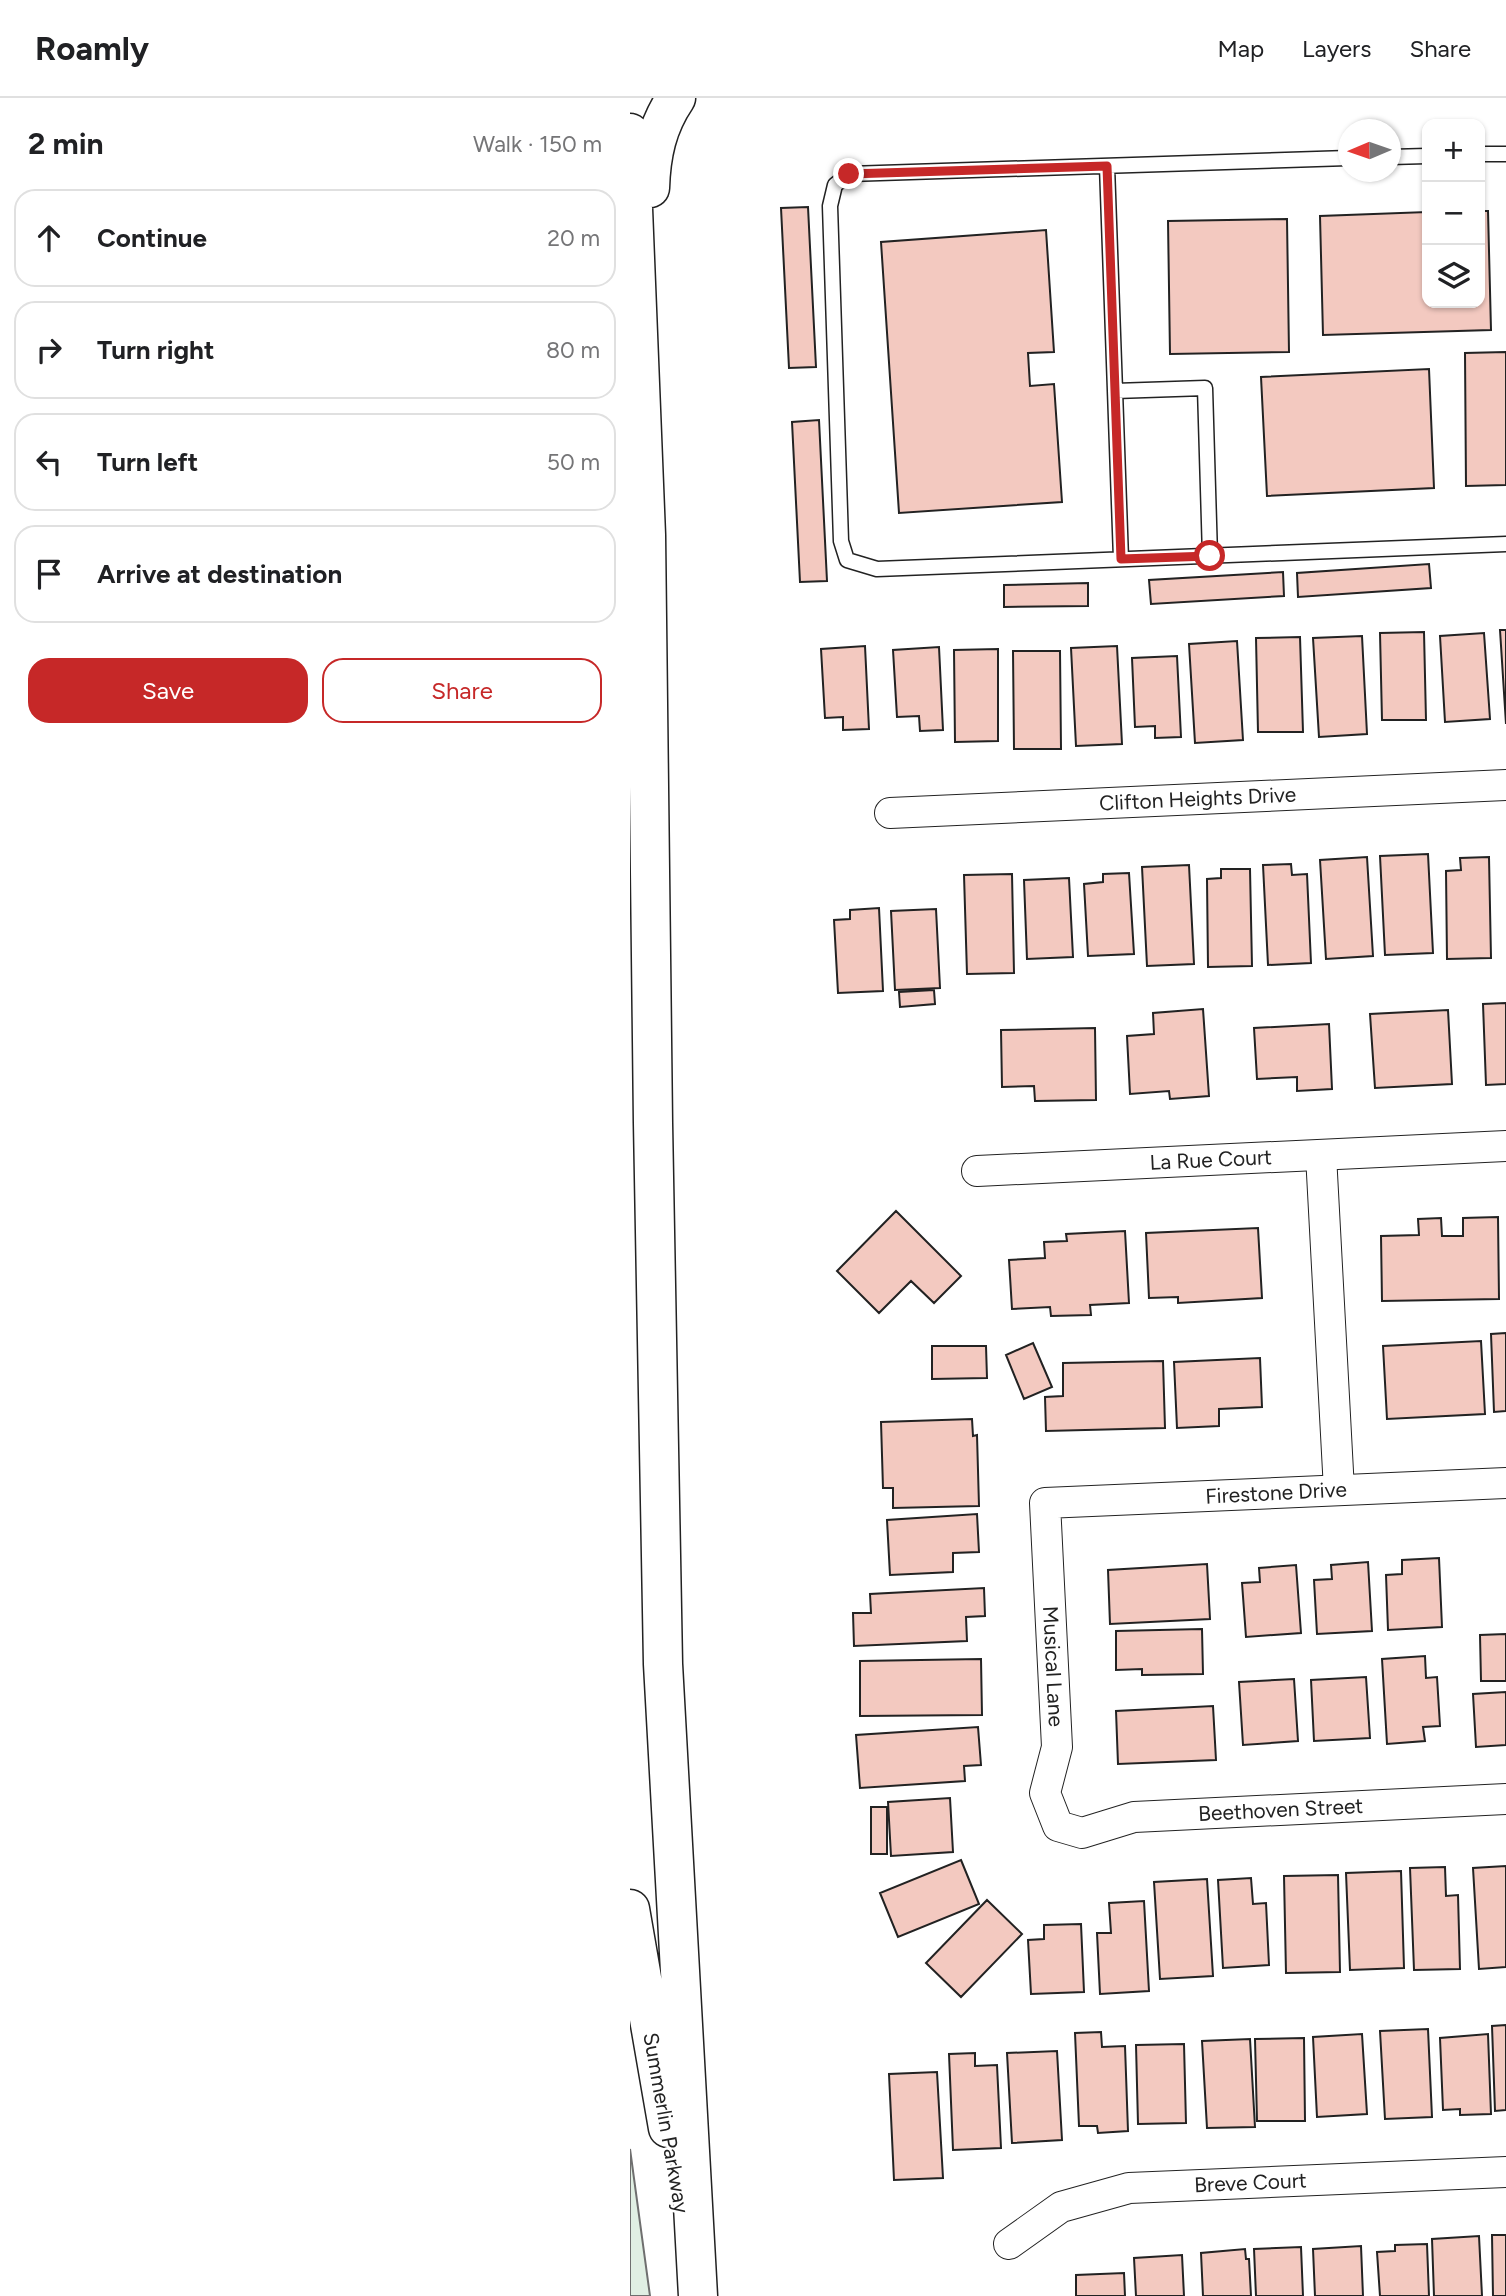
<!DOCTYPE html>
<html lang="en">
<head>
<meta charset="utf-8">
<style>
  :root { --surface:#fff; --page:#f2f2f2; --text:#202124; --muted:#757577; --line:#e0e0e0; --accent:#c62828 }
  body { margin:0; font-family:Figtree,sans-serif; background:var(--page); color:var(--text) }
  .controls { position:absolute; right:21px; top:21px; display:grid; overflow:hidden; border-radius:14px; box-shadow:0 2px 5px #0004 }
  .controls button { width:63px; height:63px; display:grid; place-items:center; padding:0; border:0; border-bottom:2px solid var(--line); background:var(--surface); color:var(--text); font:35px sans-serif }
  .compass { position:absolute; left:708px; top:21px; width:63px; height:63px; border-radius:50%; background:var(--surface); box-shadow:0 2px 5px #0004; rotate:268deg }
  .stop { position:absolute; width:21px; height:21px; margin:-16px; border:5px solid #c62828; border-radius:50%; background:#fff }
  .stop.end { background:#c62828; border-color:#fff; box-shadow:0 2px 7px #0008 }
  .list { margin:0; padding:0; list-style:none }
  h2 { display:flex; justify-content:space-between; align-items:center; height:91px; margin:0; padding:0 28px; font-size:30px }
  h2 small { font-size:23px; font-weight:400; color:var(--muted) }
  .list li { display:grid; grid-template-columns:46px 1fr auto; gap:21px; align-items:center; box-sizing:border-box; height:98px; margin:0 14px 14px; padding:0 14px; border:2px solid var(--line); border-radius:21px }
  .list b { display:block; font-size:26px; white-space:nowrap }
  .list em { font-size:23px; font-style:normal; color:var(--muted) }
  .actions { display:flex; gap:14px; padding:21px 28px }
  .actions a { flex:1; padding:16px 0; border:2px solid var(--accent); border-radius:21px; text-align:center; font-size:24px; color:var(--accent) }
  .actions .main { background:var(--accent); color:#fff }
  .icon { flex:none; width:38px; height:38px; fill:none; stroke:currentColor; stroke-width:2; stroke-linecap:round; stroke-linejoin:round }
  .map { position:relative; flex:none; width:876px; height:2198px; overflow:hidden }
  header { display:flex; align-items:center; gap:42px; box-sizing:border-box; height:98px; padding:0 35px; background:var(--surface); border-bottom:2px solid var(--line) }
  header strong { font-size:33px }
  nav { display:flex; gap:38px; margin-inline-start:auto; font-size:24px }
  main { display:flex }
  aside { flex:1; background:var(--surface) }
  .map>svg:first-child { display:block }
</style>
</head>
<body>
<header>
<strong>Roamly</strong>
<nav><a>Map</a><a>Layers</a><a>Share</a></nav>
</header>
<main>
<aside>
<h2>2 min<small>Walk · 150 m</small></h2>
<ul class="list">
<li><svg class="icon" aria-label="ahead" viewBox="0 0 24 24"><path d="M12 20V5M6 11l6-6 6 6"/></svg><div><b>Continue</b></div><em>20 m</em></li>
<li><svg class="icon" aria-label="right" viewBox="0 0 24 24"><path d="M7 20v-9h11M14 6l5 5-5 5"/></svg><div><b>Turn right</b></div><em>80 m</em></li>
<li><svg class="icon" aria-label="left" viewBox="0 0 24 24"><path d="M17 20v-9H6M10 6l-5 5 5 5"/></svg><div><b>Turn left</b></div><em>50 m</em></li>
<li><svg class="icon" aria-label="arrive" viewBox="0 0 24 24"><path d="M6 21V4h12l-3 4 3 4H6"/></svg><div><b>Arrive at destination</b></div></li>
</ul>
<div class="actions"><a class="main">Save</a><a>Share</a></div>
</aside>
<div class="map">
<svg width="876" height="2198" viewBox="0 0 876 2198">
  <rect width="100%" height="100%" fill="#fff"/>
  <path fill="#e0efe3" stroke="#6f6f6f" stroke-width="2" d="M0 2051 20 2198H0Z"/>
  <path fill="#f3c9c0" stroke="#222" stroke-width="2" d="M178 109 186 269 159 270 151 110Z
    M850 113H858L861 232 693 237 690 118 797 114V205H850Z
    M657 121 659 254 540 256 538 123Z
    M416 132 424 254 398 255 400 288 424 286 432 404 269 415 251 144Z
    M876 254V387L836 388 835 255Z
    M799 271 804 390 637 398 631 279Z
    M189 322 197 483 170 484 162 324Z
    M799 466 801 490 668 499 667 475Z
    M653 474 654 498 521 506 519 482Z
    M458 485V508L374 509V487Z
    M870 532H876V626Z
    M794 534 796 622H752L750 535Z
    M854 535 860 621 815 624 810 538Z
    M732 538 737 636 689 639 683 540Z
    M670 539 673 634H628L626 540Z
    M607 543 613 642 565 645 559 546Z
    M235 548 239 631 213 632V619L195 620 191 551Z
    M487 548 492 646 446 648 441 550Z
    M309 549 313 632 290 633 289 618 267 619 263 552Z
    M368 551V643L325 644 324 552Z
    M383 553H430L431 651H384Z
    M547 558 551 639 525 640V628L505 629 502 560Z
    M798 756 803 855 755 857 750 758Z
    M737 759 743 858 696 861 690 762Z
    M859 759 861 860 817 861 816 773 831 772 830 760Z
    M661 766 662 777 677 776 681 865 638 867 633 767Z
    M559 767 564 866 517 868 512 769Z
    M591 771H620L622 868 578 869 577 781 591 780Z
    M499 775 504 856 458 858 454 786 473 784V776Z
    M382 776 384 875 337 876 334 777Z
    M439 780 443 859 397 861 394 782Z
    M249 810 253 893 208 895 204 822 220 821V812Z
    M306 811 310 890 265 892 261 813Z
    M304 892 305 906 270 909 269 894Z
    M876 905V986L856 987 853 906Z
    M573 911 579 998 540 1001 539 993 500 996 497 938 524 936 523 915Z
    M818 912 822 986 745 990 740 916Z
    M699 926 702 991 667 993V979L627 981 624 930Z
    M465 930 466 1002 405 1003 404 988 372 989 371 932Z
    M266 1113 331 1178 304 1205 281 1183 249 1215 207 1173Z
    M868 1119 869 1201 752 1203 751 1138 789 1137 788 1121 811 1120 812 1138H833V1120Z
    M628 1130 632 1200 548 1205V1199L519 1200 516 1135Z
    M495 1133 499 1205 460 1207 461 1217 421 1218 420 1209 382 1211 379 1162 415 1160 414 1144 437 1143 436 1136Z
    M876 1235V1313L864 1314 861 1236Z
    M851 1243 855 1316 757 1321 753 1248Z
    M403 1245 422 1289 394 1301 376 1257Z
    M302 1248H356L357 1280 302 1281Z
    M630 1260 632 1309 589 1311V1328L547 1330 544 1264Z
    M533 1263 535 1330 416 1333 415 1299 433 1298V1265Z
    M342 1321 343 1338 347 1337 349 1408 263 1410V1390H253L251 1324Z
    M347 1416 349 1454 323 1455V1474L260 1477 257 1422Z
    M809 1460 812 1529 758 1532 756 1477 772 1476V1462Z
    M738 1464 742 1533 687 1536 684 1482 702 1481 701 1467Z
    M577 1466 580 1521 480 1526 478 1472Z
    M666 1467 671 1535 616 1539 612 1485 630 1484 629 1470Z
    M354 1490 355 1518 336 1519 337 1543 224 1548 223 1515H241L240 1496Z
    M572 1531 573 1576 512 1577V1571L486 1572V1533Z
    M876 1536V1583H851L850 1537Z
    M795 1558 796 1580 807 1579 810 1628 793 1629 795 1643 757 1646 752 1561Z
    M351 1561 352 1617 230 1618V1563Z
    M736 1579 740 1640 684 1643 681 1582Z
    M664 1581 668 1643 613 1647 609 1584Z
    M876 1594V1647L846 1649 843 1596Z
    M583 1608 586 1662 488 1666 486 1613Z
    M348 1629 351 1667 334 1668 335 1683 230 1690 226 1637Z
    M320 1700 323 1754 261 1758 258 1704Z
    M241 1709H257V1756H241Z
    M331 1762 349 1806 268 1839 250 1795Z
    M876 1768V1869L849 1871 843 1770Z
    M815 1769 816 1798 828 1797 830 1871 784 1872 780 1770Z
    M771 1773 774 1870 720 1872 716 1775Z
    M708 1777 710 1874 656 1875 654 1778Z
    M621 1780 623 1806 636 1805 639 1867 593 1870 588 1782Z
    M577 1781 583 1878 530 1881 524 1784Z
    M357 1802 392 1836 331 1899 296 1865Z
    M514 1803 519 1893 470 1896 467 1835H481L479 1805Z
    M451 1826 454 1894 401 1896 398 1842 414 1841V1827Z
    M876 1927V2012L865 2013 862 1928Z
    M798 1931 802 2019 755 2021 750 1933Z
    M471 1934 472 1949 495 1948 498 2033 468 2035 467 2028H449L445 1935Z
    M732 1936 737 2016 687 2019 683 1939Z
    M858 1936 861 2016 830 2017V2011L813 2012 810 1940Z
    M674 1940 675 2023H627L625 1941Z
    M620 1941 625 2029 577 2030 572 1943Z
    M554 1946 556 2025 508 2026 506 1947Z
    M427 1953 432 2042 382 2045 377 1955Z
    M345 1955V1968L367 1967 371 2050 323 2052 319 1956Z
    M307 1974 313 2080 264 2082 259 1976Z
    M862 2137H876V2198H863Z
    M849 2138 852 2198H804L802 2141Z
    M797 2146 799 2198H750L747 2154 765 2153V2147Z
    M731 2148 733 2198H685L683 2151Z
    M671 2149 673 2198H626L624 2151Z
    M615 2151 616 2161H619L621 2198H573L571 2155Z
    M552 2157 554 2198H506L504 2160Z
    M494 2175 495 2198H446V2177Z"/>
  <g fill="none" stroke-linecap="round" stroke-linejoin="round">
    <defs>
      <path id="service" d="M850 56H876
        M760 59 797 58
        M718 60 219 76 205 87 200 108 211 443 217 462 247 471 876 446
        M477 68 491 461
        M485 293 575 290 580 458"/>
      <g id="minor">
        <path id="s1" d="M260 715 876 687"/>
        <path d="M691 1057 709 1392"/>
        <path id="s2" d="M347 1073 876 1048"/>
        <path id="s3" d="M876 1385 415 1405 427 1649 415 1695 428 1728 452 1735 504 1719 876 1701"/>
        <path id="s4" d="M379 2146 431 2109 499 2090 876 2074"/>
      </g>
      <path id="motorway" d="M0 35 16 437 23 1025 33 1566 68 2198
        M20 90C21 57 27 28 46 0
        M0 1811 38 2030"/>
    </defs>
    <use href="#service" stroke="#222" stroke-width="17"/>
    <use href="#minor" stroke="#222" stroke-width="32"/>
    <use href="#motorway" stroke="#222" stroke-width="41"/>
    <use href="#service" stroke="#fff" stroke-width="14"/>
    <use href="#minor" stroke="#fff" stroke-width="30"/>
    <use href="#motorway" stroke="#fff" stroke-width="38"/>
  </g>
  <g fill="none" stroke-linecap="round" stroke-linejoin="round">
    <path stroke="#c62828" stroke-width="9" d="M219 76 477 68 491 461 580 458"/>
  </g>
  <g text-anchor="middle" stroke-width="5" stroke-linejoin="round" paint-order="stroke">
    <g font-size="21" fill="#222" stroke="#fff">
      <text dy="7" stroke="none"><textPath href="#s1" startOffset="308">Clifton Heights Drive</textPath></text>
      <text dy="7" stroke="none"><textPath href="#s2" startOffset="234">La Rue Court</textPath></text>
      <text transform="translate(646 1395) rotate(-3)" y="7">Firestone Drive</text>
      <text dy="7" stroke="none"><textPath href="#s3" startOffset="625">Musical Lane</textPath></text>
      <text dy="7" stroke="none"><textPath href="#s3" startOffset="1015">Beethoven Street</textPath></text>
      <text transform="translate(36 2025) rotate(80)" y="7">Summerlin Parkway</text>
      <text dy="7" stroke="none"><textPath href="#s4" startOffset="256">Breve Court</textPath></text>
    </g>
  </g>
</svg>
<div class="controls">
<button>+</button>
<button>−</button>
<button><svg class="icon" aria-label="layers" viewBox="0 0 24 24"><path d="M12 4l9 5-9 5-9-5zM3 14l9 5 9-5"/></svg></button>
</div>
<svg class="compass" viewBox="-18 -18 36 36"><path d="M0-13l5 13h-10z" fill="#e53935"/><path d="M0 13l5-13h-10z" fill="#757577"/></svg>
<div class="stop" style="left:580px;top:458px"></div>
<div class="stop end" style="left:219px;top:76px"></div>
</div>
</main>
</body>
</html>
